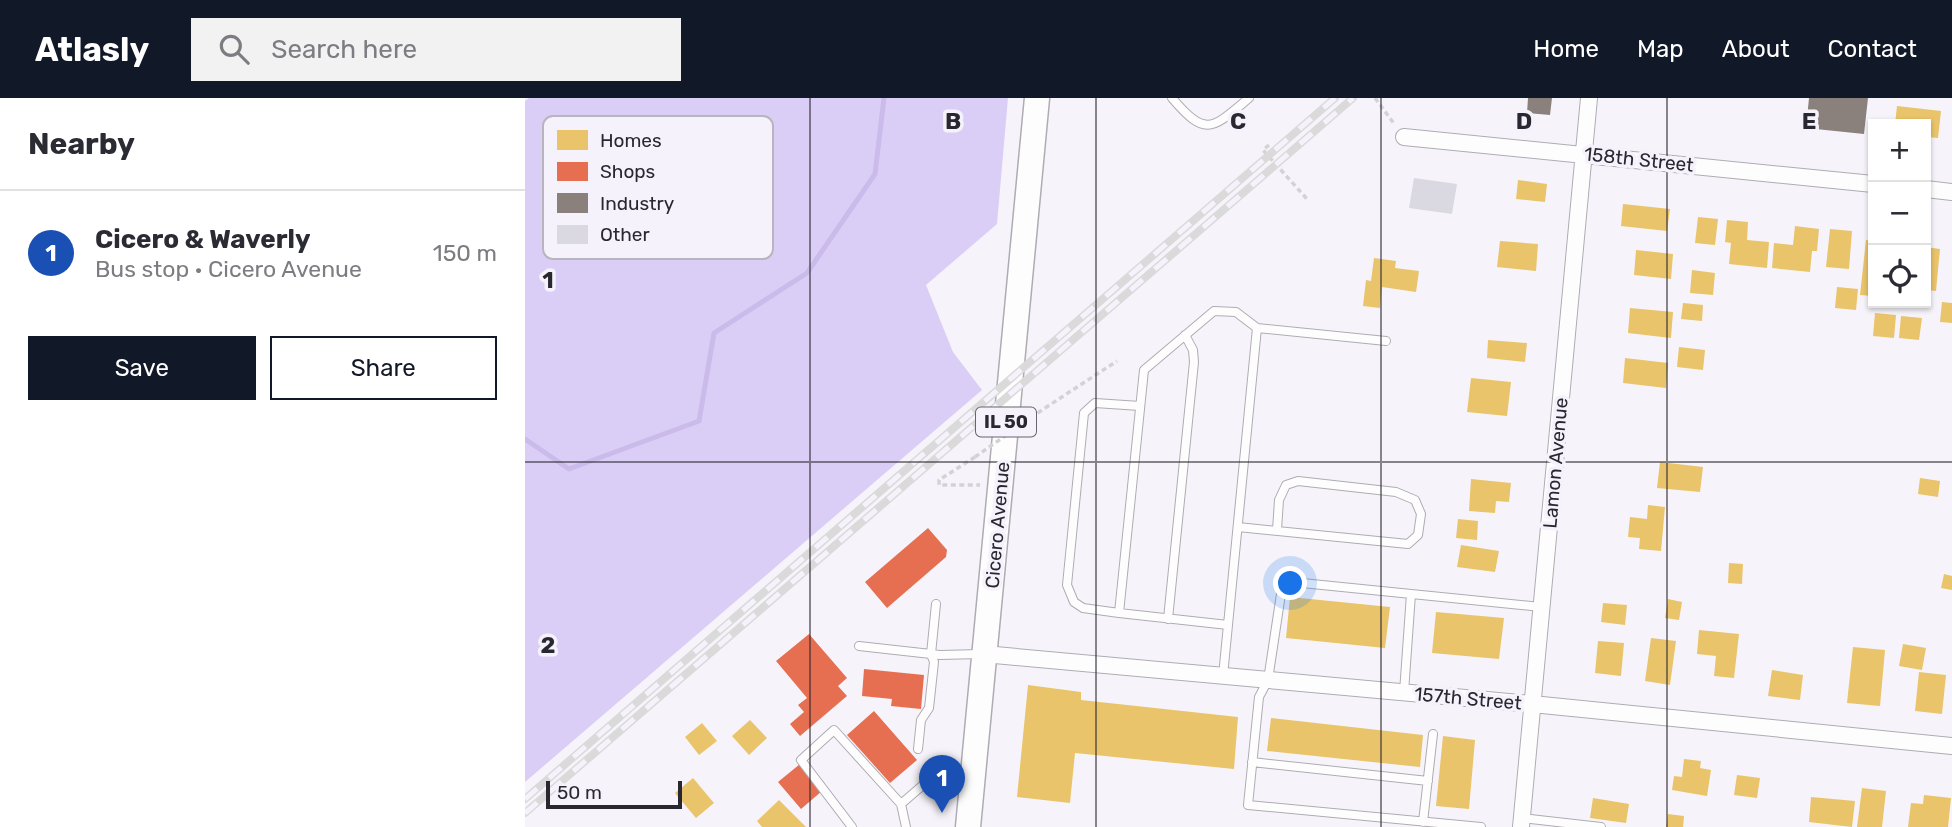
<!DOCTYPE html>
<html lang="en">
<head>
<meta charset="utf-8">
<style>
  :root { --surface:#fff; --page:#f2f2f3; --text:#2b2b33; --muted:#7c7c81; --line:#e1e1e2; --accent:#111827 }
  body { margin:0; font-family:Rubik,sans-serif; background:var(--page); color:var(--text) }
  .controls { position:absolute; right:21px; top:21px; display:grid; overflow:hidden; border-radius:0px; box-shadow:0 2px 5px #0004 }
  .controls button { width:63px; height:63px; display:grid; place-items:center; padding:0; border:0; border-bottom:2px solid var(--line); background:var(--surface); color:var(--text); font:35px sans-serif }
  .scale { position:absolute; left:21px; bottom:18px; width:136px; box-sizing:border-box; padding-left:7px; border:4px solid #292730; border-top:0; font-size:19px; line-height:24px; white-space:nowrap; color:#292730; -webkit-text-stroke:5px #f5f2fc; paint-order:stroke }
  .you { position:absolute; left:766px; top:486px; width:24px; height:24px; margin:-18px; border:5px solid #fff; border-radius:50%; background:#1a73e8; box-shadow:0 0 0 10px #1a73e833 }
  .badge { display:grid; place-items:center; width:46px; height:46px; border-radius:50%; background:var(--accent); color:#fff; font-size:23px; font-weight:700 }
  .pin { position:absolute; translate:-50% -58px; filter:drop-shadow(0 2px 4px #0008) }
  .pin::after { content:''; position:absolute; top:37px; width:24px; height:21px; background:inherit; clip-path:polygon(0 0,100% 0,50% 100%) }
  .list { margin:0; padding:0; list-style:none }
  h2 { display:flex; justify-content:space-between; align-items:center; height:91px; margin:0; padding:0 28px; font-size:30px }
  h2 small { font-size:23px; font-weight:400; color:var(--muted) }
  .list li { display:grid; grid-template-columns:46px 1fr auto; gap:21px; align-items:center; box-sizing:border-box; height:126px; padding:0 28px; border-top:2px solid var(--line) }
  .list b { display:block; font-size:26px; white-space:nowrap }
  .list p { margin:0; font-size:23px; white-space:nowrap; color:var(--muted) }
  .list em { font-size:23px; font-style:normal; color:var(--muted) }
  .actions { display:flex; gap:14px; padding:21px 28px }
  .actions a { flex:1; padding:16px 0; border:2px solid var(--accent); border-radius:0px; text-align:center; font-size:24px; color:var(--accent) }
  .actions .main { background:var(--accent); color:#fff }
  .icon { flex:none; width:38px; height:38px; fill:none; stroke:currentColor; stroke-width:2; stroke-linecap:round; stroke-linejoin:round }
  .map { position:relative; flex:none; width:1427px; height:729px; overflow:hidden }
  header { display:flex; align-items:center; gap:42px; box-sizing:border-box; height:98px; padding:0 35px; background:var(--accent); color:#fff }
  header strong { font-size:33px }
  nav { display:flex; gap:38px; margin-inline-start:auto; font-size:24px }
  .search { width:490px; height:63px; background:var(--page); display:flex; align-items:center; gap:18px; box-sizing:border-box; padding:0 24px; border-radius:0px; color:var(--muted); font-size:26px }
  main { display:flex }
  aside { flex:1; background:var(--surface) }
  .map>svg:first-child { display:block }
</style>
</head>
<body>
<header>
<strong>Atlasly</strong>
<div class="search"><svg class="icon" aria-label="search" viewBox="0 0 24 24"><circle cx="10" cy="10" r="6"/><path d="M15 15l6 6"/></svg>Search here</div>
<nav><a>Home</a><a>Map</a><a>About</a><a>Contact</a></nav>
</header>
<main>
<aside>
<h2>Nearby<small></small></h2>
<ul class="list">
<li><span class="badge" style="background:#1a4fb4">1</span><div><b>Cicero &amp; Waverly</b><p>Bus stop · Cicero Avenue</p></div><em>150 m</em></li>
</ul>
<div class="actions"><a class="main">Save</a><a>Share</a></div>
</aside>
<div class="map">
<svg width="1427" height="729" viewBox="0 0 1427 729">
  <rect width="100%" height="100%" fill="#f6f4fa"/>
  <path fill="#dbcef6" d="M4 0H483L472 126 401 187 428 254 457 292 0 684V3Z"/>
  <path fill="#e9c46a" d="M1372 8 1416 13 1413 40 1401 39V26H1370Z
    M993 82 1022 86 1020 104 991 101Z
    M1098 106 1145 111 1142 133 1096 128Z
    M1173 119 1193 121 1190 147 1170 145Z
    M1202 122 1223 124 1222 142 1244 144 1242 170 1204 166 1206 145 1200 144Z
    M1270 128 1294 131 1292 153H1287L1285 174 1247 170 1249 145 1268 147Z
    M1305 131 1327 133 1324 171 1301 169Z
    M1341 142 1348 143V198L1335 197Z
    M975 143 1013 146 1011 173 972 169Z
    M1401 149 1415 151 1411 193 1401 192Z
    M1111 152 1148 156 1146 181 1109 177Z
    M849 160 871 163 870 170 894 173 891 194 857 189 855 210 838 208 841 182 846 183Z
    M1167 172 1190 175 1188 197 1165 195Z
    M1312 189 1333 191 1331 212 1310 210Z
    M1417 204 1427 205V225L1415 224Z
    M1158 205 1178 207 1177 223 1156 221Z
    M1105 210 1148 214 1146 240 1103 235Z
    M1350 215 1371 217 1369 240 1348 238Z
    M1376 218 1397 220 1394 242 1374 240Z
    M963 242 1002 245 1000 264 962 260Z
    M1154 249 1180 252 1178 272 1152 269Z
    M1100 260 1143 265 1141 290 1098 285Z
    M946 280 986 284 982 318 942 314Z
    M1135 364 1178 369 1175 394 1132 390Z
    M1395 380 1415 383 1413 399 1393 396Z
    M946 381 986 385 984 404 971 403 970 415 944 413Z
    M1123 407 1140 409 1136 453 1114 451 1115 440 1103 439 1105 419 1122 421Z
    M933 421 953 423 952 442 931 440Z
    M936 447 974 453 970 474 932 469Z
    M1204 465 1218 466 1217 486 1203 485Z
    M1419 476 1427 478V492L1416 490Z
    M765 499 865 509 860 550 761 540Z
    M1143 501 1157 504 1154 522 1140 520Z
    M1078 505 1102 507 1100 527 1076 524Z
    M911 514 979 520 974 561 907 555Z
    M1174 532 1214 536 1209 580 1189 578 1191 558 1172 556Z
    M1126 540 1151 543 1145 587 1120 583Z
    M1073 543 1099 545 1096 578 1070 575Z
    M1378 546 1401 550 1397 572 1374 568Z
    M1328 549 1360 552 1355 608 1322 605Z
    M1247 572 1278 577 1275 602 1243 598Z
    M1394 574 1421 577 1417 616 1390 613Z
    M503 587 556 594V602L713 619 709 671 550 655 545 705 492 699Z
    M746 620 898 637 895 669 742 653Z
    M225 622 242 640 224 657 207 638Z
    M177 625 192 643 174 657 160 639Z
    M918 638 950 642 944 711 911 708Z
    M1159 661 1176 663 1175 670 1186 672 1182 698 1147 692 1149 678 1157 679Z
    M1212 677 1235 680 1232 700 1209 697Z
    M168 680 189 705 171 720 150 695Z
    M1337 690 1361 693 1357 729H1332Z
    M1399 697 1426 700 1423 729H1383L1386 705 1398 706Z
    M1286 699 1330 703 1327 729 1284 724Z
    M1068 700 1104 706 1101 725 1065 720Z
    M254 702 281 729H237L232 723Z
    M1143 716 1159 718 1158 729H1141Z"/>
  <path fill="#e76f51" d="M403 430 422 452 421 459 362 510 340 484Z
    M284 536 322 580 313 588 322 598 275 638 265 626 279 614 273 607 282 600 251 563Z
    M339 571 399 577 396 611 366 608 367 601 337 598Z
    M349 613 392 662 365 685 322 637Z
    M275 666 297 693 276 711 253 684Z"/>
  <path fill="#8a817c" d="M1003 0H1027L1025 17 1002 15Z
    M1284 0H1343L1339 36 1281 30Z"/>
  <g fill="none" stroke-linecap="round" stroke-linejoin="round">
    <path stroke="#cbbbeb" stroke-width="5" d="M0 341 44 371 174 323 189 235 282 175 350 76 359 0"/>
  </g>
  <path fill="#dad8e0" d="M889 80 932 86 927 116 884 110Z"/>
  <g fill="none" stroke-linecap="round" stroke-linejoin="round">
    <defs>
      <path id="lane" d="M647 0C681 40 687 31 724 0
        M732 230 861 243
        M713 429 883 446 893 437 896 416 890 402 871 394 773 383 761 387 754 402 752 432
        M594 515 558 510 549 504 542 487 559 315 570 305 615 308
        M643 521 669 264 668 252 660 237
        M334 548 415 557 456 556
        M698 578 732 230 711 214 689 213 619 272 594 515 703 527
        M879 594 886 496
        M393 651 396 622 404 610 409 564 406 556 411 506
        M727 664 903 683
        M376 706 381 729
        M997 720 1076 729
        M898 724 908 636
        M327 729 276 662 309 632 376 706 405 681
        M956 729 723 707 734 599 743 582 756 496 767 484 1016 509"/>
      <path id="street" d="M879 39 1348 86
        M1401 91 1427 94
        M459 556 1007 606 1427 648
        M996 729 1064 0"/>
      <path id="primary" d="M443 729 512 0"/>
    </defs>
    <use href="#lane" stroke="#aeacb2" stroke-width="10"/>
    <use href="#street" stroke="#aeacb2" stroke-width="18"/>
    <use href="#primary" stroke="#aeacb2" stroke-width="27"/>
    <path stroke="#d3d2d5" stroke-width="3.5" stroke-dasharray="5 3.5" stroke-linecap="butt" d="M850 0 870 27
      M744 47 738 52 782 101
      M520 310 592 263
      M450 359 414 382V387H455"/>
    <use href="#lane" stroke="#fefdfe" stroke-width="8"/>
    <use href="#street" stroke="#fefdfe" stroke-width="16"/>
    <use href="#primary" stroke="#fefdfe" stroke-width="24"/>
    <defs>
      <path id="rail" d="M0 701 810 0
        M0 715 828 0"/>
    </defs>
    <use href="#rail" stroke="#dadadb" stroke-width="8"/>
    <use href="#rail" stroke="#f5f2fc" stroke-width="5" stroke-dasharray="16" stroke-linecap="butt"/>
    <path stroke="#d3d2d5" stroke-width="3.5" stroke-dasharray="5 3.5" stroke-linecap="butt" d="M450 359 520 310"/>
  </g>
  <path fill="none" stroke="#292730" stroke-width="2" stroke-opacity="0.55" d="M285 0V729M571 0V729M856 0V729M1142 0V729M0 364H1427"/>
  <g text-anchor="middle" stroke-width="7" stroke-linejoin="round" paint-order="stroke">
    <rect fill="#f5f2fc" stroke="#66646d" stroke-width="2" x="451" y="309.5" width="60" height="29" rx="5"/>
    <g font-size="18" font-weight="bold" fill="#292730">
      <text x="481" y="330">IL 50</text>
    </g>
    <g font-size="19" fill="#292730" stroke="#f5f2fc">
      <text transform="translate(1114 61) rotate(6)" y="7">158th Street</text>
      <text transform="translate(1030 365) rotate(-85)" y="7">Lamon Avenue</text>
      <text transform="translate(472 427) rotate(-85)" y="7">Cicero Avenue</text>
      <text transform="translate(943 600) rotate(5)" y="7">157th Street</text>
    </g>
  </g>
  <rect x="18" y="18" width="230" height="143" rx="10" fill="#f5f2fc" stroke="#b8b5bf" stroke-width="2"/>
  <rect x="32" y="32" width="31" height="20" fill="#e9c46a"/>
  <rect x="32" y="64" width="31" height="19" fill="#e76f51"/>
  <rect x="32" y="95" width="31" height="20" fill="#8a817c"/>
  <rect x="32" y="127" width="31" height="19" fill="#dad8e0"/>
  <g font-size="19" fill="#292730">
    <text x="75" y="49">Homes</text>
    <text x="75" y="80">Shops</text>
    <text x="75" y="112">Industry</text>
    <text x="75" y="143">Other</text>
  </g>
  <g font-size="23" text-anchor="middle" font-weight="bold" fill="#292730" stroke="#f5f2fc" stroke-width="7" stroke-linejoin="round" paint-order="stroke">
    <text x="428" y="31">B</text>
    <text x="713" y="31">C</text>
    <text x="999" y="31">D</text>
    <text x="1284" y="31">E</text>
    <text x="23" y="190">1</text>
    <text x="23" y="555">2</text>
  </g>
</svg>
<div class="controls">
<button>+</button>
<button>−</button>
<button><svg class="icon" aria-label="locate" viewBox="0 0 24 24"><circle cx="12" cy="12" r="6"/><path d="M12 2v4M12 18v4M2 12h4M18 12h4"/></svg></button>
</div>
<div class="scale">50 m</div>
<div class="you"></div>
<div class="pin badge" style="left:417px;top:715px;background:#1a4fb4">1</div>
</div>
</main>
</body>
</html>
